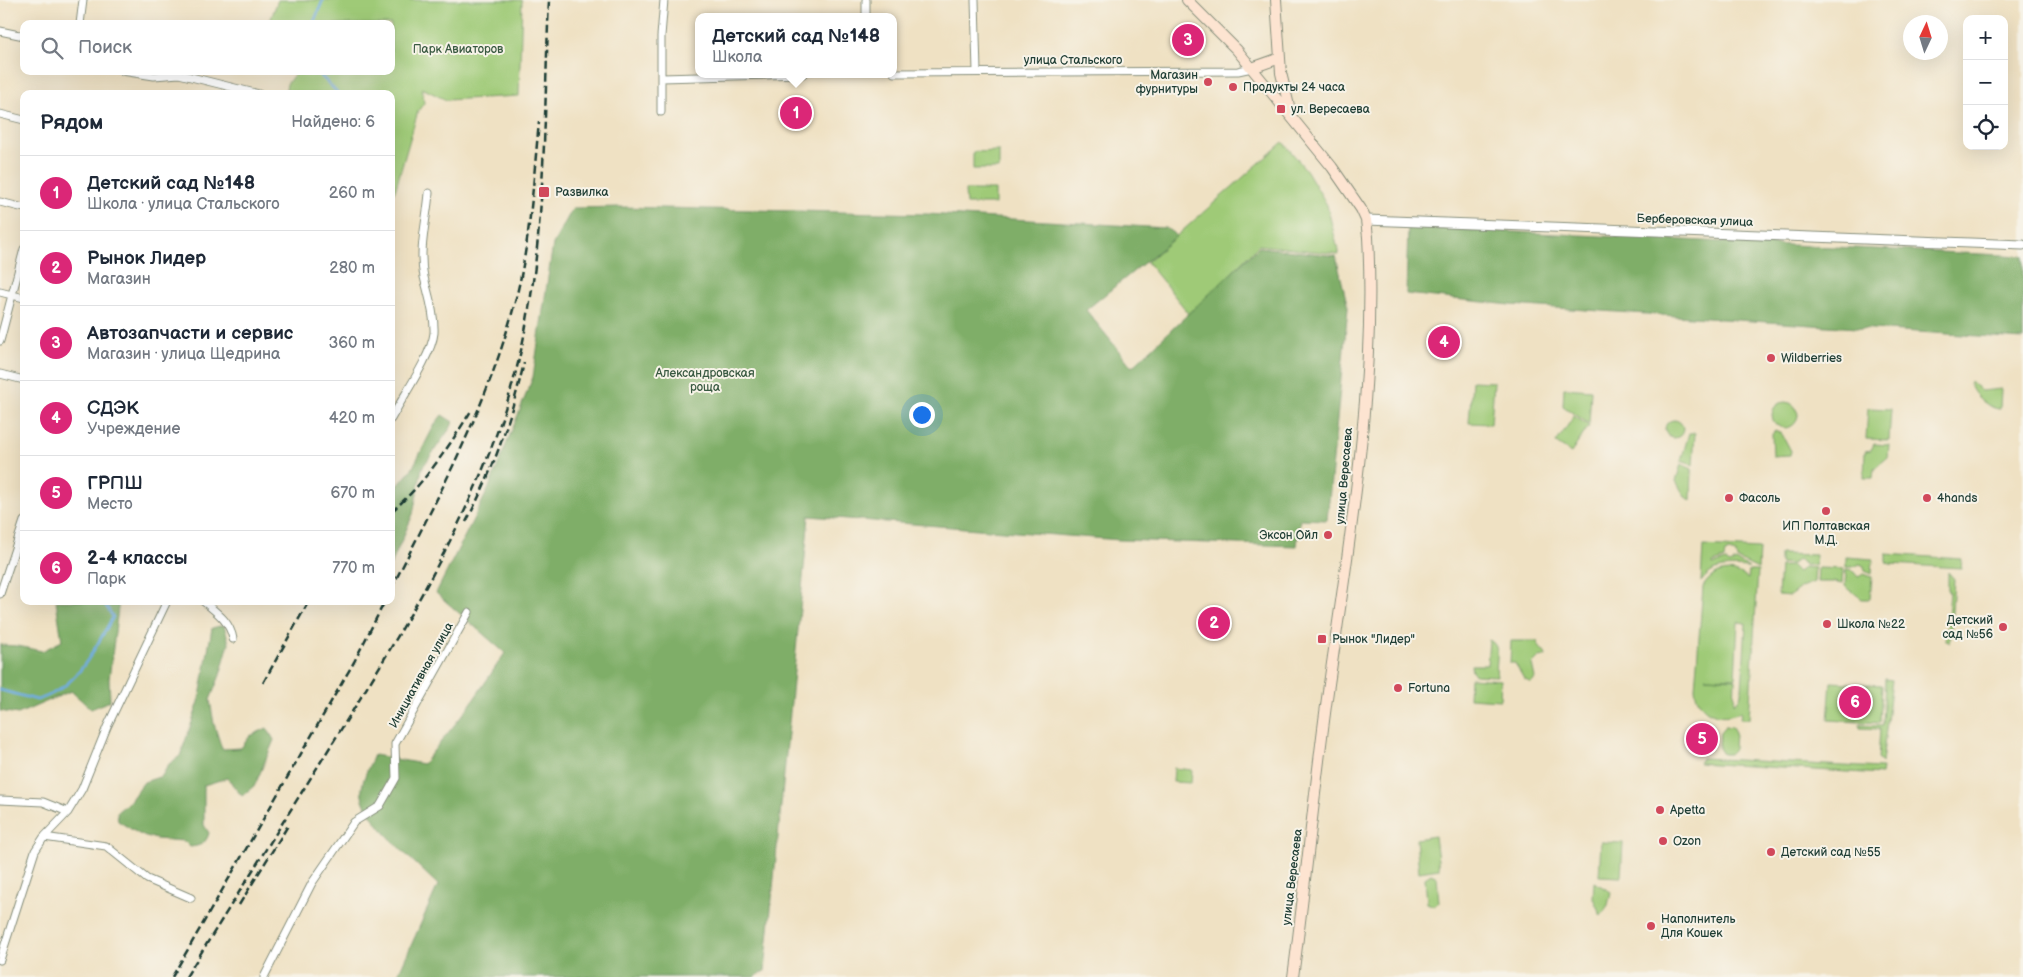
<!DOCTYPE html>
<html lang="ru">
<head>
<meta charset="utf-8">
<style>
  :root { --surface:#fff; --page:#f2f2f3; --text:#1f2937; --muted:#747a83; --line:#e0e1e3; --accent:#db2777 }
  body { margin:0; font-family:"Balsamiq Sans",sans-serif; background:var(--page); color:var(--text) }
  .controls { position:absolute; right:15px; top:15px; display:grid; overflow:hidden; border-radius:10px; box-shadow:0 5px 20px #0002 }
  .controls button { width:45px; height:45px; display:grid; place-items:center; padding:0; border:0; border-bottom:1px solid var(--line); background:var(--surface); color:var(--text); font:25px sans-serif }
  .compass { position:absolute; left:1903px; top:15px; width:45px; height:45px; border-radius:50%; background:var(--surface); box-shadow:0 5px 20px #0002; rotate:4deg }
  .you { position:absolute; left:921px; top:414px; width:18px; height:18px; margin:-12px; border:4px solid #fff; border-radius:50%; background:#1a73e8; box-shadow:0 0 0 8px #1a73e833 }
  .badge { display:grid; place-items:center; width:32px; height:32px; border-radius:50%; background:var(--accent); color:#fff; font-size:16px; font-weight:700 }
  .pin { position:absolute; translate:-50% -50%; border:2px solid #fff; box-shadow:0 1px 5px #0006 }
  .popup { position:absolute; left:695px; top:13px; width:202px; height:65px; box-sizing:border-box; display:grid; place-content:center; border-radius:10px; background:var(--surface); filter:drop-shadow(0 1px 4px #0005); font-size:16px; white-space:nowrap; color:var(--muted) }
  .popup b { font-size:19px; color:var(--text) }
  .popup::after { content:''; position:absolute; left:50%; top:100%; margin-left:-10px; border:10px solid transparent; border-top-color:var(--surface) }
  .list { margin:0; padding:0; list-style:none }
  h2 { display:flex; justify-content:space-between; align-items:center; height:65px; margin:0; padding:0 20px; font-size:21px }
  h2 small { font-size:16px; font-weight:400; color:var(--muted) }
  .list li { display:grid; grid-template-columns:32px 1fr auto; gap:15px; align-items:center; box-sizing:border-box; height:75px; padding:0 20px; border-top:1px solid var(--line) }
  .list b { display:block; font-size:19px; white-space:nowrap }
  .list p { margin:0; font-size:16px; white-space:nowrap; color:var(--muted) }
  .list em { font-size:16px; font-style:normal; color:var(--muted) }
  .icon { flex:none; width:28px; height:28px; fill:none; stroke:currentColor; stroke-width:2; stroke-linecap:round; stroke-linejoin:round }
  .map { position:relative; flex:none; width:2023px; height:977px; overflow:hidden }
  .search { position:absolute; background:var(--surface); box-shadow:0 5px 20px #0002; left:20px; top:20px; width:375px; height:55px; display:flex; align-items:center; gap:12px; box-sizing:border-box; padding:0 18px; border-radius:10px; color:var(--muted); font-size:19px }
  .panel { position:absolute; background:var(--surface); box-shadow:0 5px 20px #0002; left:20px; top:90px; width:375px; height:515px; border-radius:10px }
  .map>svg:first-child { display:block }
</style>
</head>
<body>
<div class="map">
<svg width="2023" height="977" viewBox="0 0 2023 977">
  <rect width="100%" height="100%" fill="#f7f3e8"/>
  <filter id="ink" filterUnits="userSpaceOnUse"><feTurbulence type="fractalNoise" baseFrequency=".02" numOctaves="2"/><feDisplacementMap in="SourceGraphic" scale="10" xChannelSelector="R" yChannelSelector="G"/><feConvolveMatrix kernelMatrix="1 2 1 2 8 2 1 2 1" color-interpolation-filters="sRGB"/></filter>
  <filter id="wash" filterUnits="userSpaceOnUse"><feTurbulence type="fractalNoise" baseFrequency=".0096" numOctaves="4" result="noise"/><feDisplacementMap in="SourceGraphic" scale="20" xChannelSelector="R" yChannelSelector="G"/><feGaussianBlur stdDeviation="1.12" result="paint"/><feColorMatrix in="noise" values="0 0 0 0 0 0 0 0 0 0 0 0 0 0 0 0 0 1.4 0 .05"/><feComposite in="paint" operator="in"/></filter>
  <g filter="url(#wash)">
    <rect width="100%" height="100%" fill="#efe1c3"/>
    <path fill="#9fca77" stroke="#5f8456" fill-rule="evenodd" d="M278 0H522L519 96 446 100 422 88 424 103 418 111 395 191 391 193V94H285L287 84 297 71H391V24H269Z
      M1283 142 1307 171 1327 205 1339 254 1259 245 1190 315 1147 262Z
      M999 151V169H973V152Z
      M965 190H995V204H966Z
      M1472 381 1494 382 1491 424 1469 423Z
      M1970 381 1981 391 2001 389 2000 409C1988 409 1969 392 1970 381Z
      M1564 388 1591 390 1589 424 1563 406Z
      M1772 415a13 13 0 1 1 26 0a13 13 0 1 1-26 0Z
      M1868 408 1891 409 1889 440 1866 439Z
      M1574 416 1589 426 1571 453 1556 443Z
      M1665 429a9 9 0 1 1 18 0a9 9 0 1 1-18 0Z
      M1775 431 1782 434 1791 451 1790 455 1773 456 1772 434Z
      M1689 433H1695L1693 465 1681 461Z
      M1874 444 1889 445 1888 457 1874 469 1873 478H1864L1865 451 1871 450Z
      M1681 464 1692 469 1691 500 1685 497 1676 481Z
      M1703 546 1759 549 1758 569 1737 559 1735 553 1729 551 1725 553 1724 559 1713 563V565L1725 561 1730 564 1736 561 1749 568C1730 567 1713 565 1701 582Z
      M1780 554 1816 555 1815 565H1805L1799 559 1792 564 1780 563Z
      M1886 554 1962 559 1961 568 1890 564 1886 562Z
      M1846 557 1873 559 1872 574 1865 571 1864 566 1860 564 1853 567H1846Z
      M1780 566H1792L1798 572 1804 567 1815 568 1814 582 1801 587 1790 596 1778 595Z
      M1818 568 1843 569 1842 584 1833 582H1817Z
      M1846 569 1852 570 1858 577 1864 574 1872 577 1870 599H1862L1845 586Z
      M1749 571H1758L1749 719H1740L1741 711C1721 722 1697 713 1695 688L1703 587C1713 570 1732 566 1748 579ZM1738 622 1746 623 1742 690 1740 698 1734 704 1735 679 1705 677 1735 678Z
      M1948 572 1954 579 1950 643 1946 640 1950 592H1948Z
      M1489 640C1503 646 1494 664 1497 676L1475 675 1472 672 1471 665H1487Z
      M1511 641H1537C1538 649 1545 650 1546 656L1539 657 1532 664 1535 678 1531 683 1524 679 1515 663H1510Z
      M1470 678 1501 680 1500 700 1469 698Z
      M1885 679 1892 680 1882 763 1878 759 1880 729 1860 728V725L1883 726Z
      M1831 682 1882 685 1880 723 1828 720Z
      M1725 726 1732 727 1735 732 1734 749 1729 754H1723L1719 748 1720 732Z
      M1702 758 1880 768H1882L1881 774 1699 763Z
      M1174 768 1192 770 1191 783 1173 782Z
      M1435 836 1439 869 1419 872 1416 839Z
      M1601 842 1623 843 1621 877 1599 876Z
      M1431 874 1437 877 1439 902 1434 906 1427 903 1425 878Z
      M1594 882 1611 892 1608 905 1601 916 1593 898Z"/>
    <path fill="#7fae68" stroke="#4f764e" d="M620 207 927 214 1166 228 1177 236 1086 310 1132 367 1259 247 1336 256 1348 308 1327 520 1300 519 1297 546 1120 540 809 516 765 971 754 977H397L438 885C418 865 367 822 362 796 360 783 369 766 374 755L423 764 468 708 505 653 436 593 488 490 533 377 553 244 573 208Z
      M1408 227 2023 256V339L1511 305 1406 294Z
      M442 415 453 422 451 427 422 468 413 514 391 565V494L412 469 435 424Z
      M56 601H119L109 679 110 701 91 709 71 691 18 714 0 711V645L18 646 42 651 62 641Z
      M224 625 229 643 220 675 210 700 214 724 222 749 241 748 250 736 267 728 274 740 255 785 242 796 227 778 204 785V825L209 833C206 844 200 846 190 847L184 841 156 839 139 834 118 821 117 812 129 802 144 782 162 776 169 764 180 756 199 702 212 628Z"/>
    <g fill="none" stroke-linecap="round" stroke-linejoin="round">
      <path stroke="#71ade3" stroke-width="2.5" d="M313 24 323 0
        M316 71 339 94
        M0 690 37 700C78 688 93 651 113 617L103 601"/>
    </g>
  </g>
  <g filter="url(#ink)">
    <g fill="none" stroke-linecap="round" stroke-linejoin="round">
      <defs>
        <path id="minor" d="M975 0 977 72
          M866 17V0
          M80 24 83 0
          M0 31 24 36
          M122 71 154 76 179 74 259 94
          M894 73 1238 71 1252 68
          M662 78 803 74
          M661 112V36L664 0
          M0 114 24 120
          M0 202 24 208
          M0 292 24 298
          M0 341 24 249
          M0 374 24 380
          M391 419C402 398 432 355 434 333 435 314 428 294 424 277 418 250 427 220 429 193
          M0 594 24 521
          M203 601C216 612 230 621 233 639
          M0 800 43 802 68 812
          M44 837 106 846 147 879 191 898
          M0 960 35 851 44 837 68 812 82 789 107 727 167 601
          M264 977 312 883 354 822 380 806 396 778 395 744 469 612"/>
        <path id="tertiary" d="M1366 220 2023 245"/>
        <path id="secondary" d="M1187 0 1237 50 1332 167 1361 209 1366 220 1368 237C1376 385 1350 538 1329 684 1315 782 1306 880 1293 977
          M1276 0 1281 73 1290 110
          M1252 68 1280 58"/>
      </defs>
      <use href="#minor" stroke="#878f7c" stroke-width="9"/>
      <use href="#tertiary" stroke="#878f7c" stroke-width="11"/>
      <use href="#secondary" stroke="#878f7c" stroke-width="12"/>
      <use href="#minor" stroke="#fff" stroke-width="7"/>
      <use href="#tertiary" stroke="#fff" stroke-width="9"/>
      <use href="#secondary" stroke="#fde4d1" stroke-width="10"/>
      <path stroke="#1f3d34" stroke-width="2.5" stroke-dasharray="8 4" stroke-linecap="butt" d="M391 512C425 483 448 448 471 411
        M466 522C493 472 511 418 524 363
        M391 589C442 489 498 387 521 276 531 225 534 173 539 122
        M263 683 309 601
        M239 905 289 824
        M172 977 354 662 385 601
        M186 977C239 892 292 808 345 723 420 602 498 473 525 331 546 221 544 111 549 0"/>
    </g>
  </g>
  <g fill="#d1495b" stroke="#f7f3e8" stroke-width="2">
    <circle cx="1208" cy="82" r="5"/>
    <circle cx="1233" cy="87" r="5"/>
    <rect x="1276" y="104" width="10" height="10" rx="2.5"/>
    <rect x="538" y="186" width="12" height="12" rx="2.5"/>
    <circle cx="1771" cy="358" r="5"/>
    <circle cx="1729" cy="498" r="5"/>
    <circle cx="1927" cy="498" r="5"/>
    <circle cx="1826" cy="511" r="5"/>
    <circle cx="1328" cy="535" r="5"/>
    <circle cx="1827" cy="624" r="5"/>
    <circle cx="2003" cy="627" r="5"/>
    <rect x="1317" y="634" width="10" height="10" rx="2.5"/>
    <circle cx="1398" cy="688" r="5"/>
    <circle cx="1660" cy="810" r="5"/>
    <circle cx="1663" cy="841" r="5"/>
    <circle cx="1771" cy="852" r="5"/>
    <circle cx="1651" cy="926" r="5"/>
  </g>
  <g text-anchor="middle" stroke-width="4" stroke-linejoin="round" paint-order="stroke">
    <g font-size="12" fill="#395941" stroke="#f7f3e8">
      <text x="458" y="53">Парк Авиаторов</text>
      <text x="705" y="377">Александровская<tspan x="705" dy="14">роща</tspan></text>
    </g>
    <g font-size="12" fill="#1f3d34" stroke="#f7f3e8">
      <text x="1073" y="64">улица Стальского</text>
      <text transform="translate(1695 220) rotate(2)" y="4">Берберовская улица</text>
      <text transform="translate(1344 476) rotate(-85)" y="4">улица Вересаева</text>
      <text transform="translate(421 675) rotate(-61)" y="4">Инициативная улица</text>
      <text transform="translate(1292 877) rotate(-83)" y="4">улица Вересаева</text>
    </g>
    <g font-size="12" fill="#1f3d34" stroke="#f7f3e8" text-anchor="start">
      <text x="1198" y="79" text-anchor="end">Магазин<tspan x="1198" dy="14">фурнитуры</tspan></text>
      <text x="1243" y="91">Продукты 24 часа</text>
      <text x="1291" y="113">ул. Вересаева</text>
      <text x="555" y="196">Развилка</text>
      <text x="1781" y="362">Wildberries</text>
      <text x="1739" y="502">Фасоль</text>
      <text x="1937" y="502">4hands</text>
      <text x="1826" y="530" text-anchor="middle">ИП Полтавская<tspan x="1826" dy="14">М.Д.</tspan></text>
      <text x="1318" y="539" text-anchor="end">Эксон Ойл</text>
      <text x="1993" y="624" text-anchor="end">Детский<tspan x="1993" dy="14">сад №56</tspan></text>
      <text x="1837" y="628">Школа №22</text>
      <text x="1332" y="643">Рынок "Лидер"</text>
      <text x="1408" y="692">Fortuna</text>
      <text x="1670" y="814">Apetta</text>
      <text x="1673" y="845">Ozon</text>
      <text x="1781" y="856">Детский сад №55</text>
      <text x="1661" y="923">Наполнитель<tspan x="1661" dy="14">Для Кошек</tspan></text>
    </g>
  </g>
</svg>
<div class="controls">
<button>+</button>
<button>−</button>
<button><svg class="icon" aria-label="locate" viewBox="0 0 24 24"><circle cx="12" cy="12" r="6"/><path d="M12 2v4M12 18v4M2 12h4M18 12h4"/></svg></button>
</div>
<svg class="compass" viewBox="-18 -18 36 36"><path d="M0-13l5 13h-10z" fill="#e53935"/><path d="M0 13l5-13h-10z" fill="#747a83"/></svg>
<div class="you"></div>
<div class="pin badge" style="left:796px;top:113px">1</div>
<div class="popup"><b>Детский сад №148</b>Школа</div>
<div class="pin badge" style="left:1214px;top:623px">2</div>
<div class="pin badge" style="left:1188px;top:40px">3</div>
<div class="pin badge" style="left:1444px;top:342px">4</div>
<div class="pin badge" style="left:1702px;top:739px">5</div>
<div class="pin badge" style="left:1855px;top:702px">6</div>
<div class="search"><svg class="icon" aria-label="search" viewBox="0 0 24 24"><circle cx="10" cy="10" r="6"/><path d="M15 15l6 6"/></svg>Поиск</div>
<section class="panel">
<h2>Рядом<small>Найдено: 6</small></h2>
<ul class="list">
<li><span class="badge">1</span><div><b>Детский сад №148</b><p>Школа · улица Стальского</p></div><em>260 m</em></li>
<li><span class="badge">2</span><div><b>Рынок Лидер</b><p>Магазин</p></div><em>280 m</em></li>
<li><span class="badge">3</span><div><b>Автозапчасти и сервис</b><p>Магазин · улица Щедрина</p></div><em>360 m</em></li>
<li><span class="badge">4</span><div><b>СДЭК</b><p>Учреждение</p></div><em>420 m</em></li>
<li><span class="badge">5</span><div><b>ГРПШ</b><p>Место</p></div><em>670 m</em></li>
<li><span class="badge">6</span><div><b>2-4 классы</b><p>Парк</p></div><em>770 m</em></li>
</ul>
</section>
</div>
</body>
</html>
